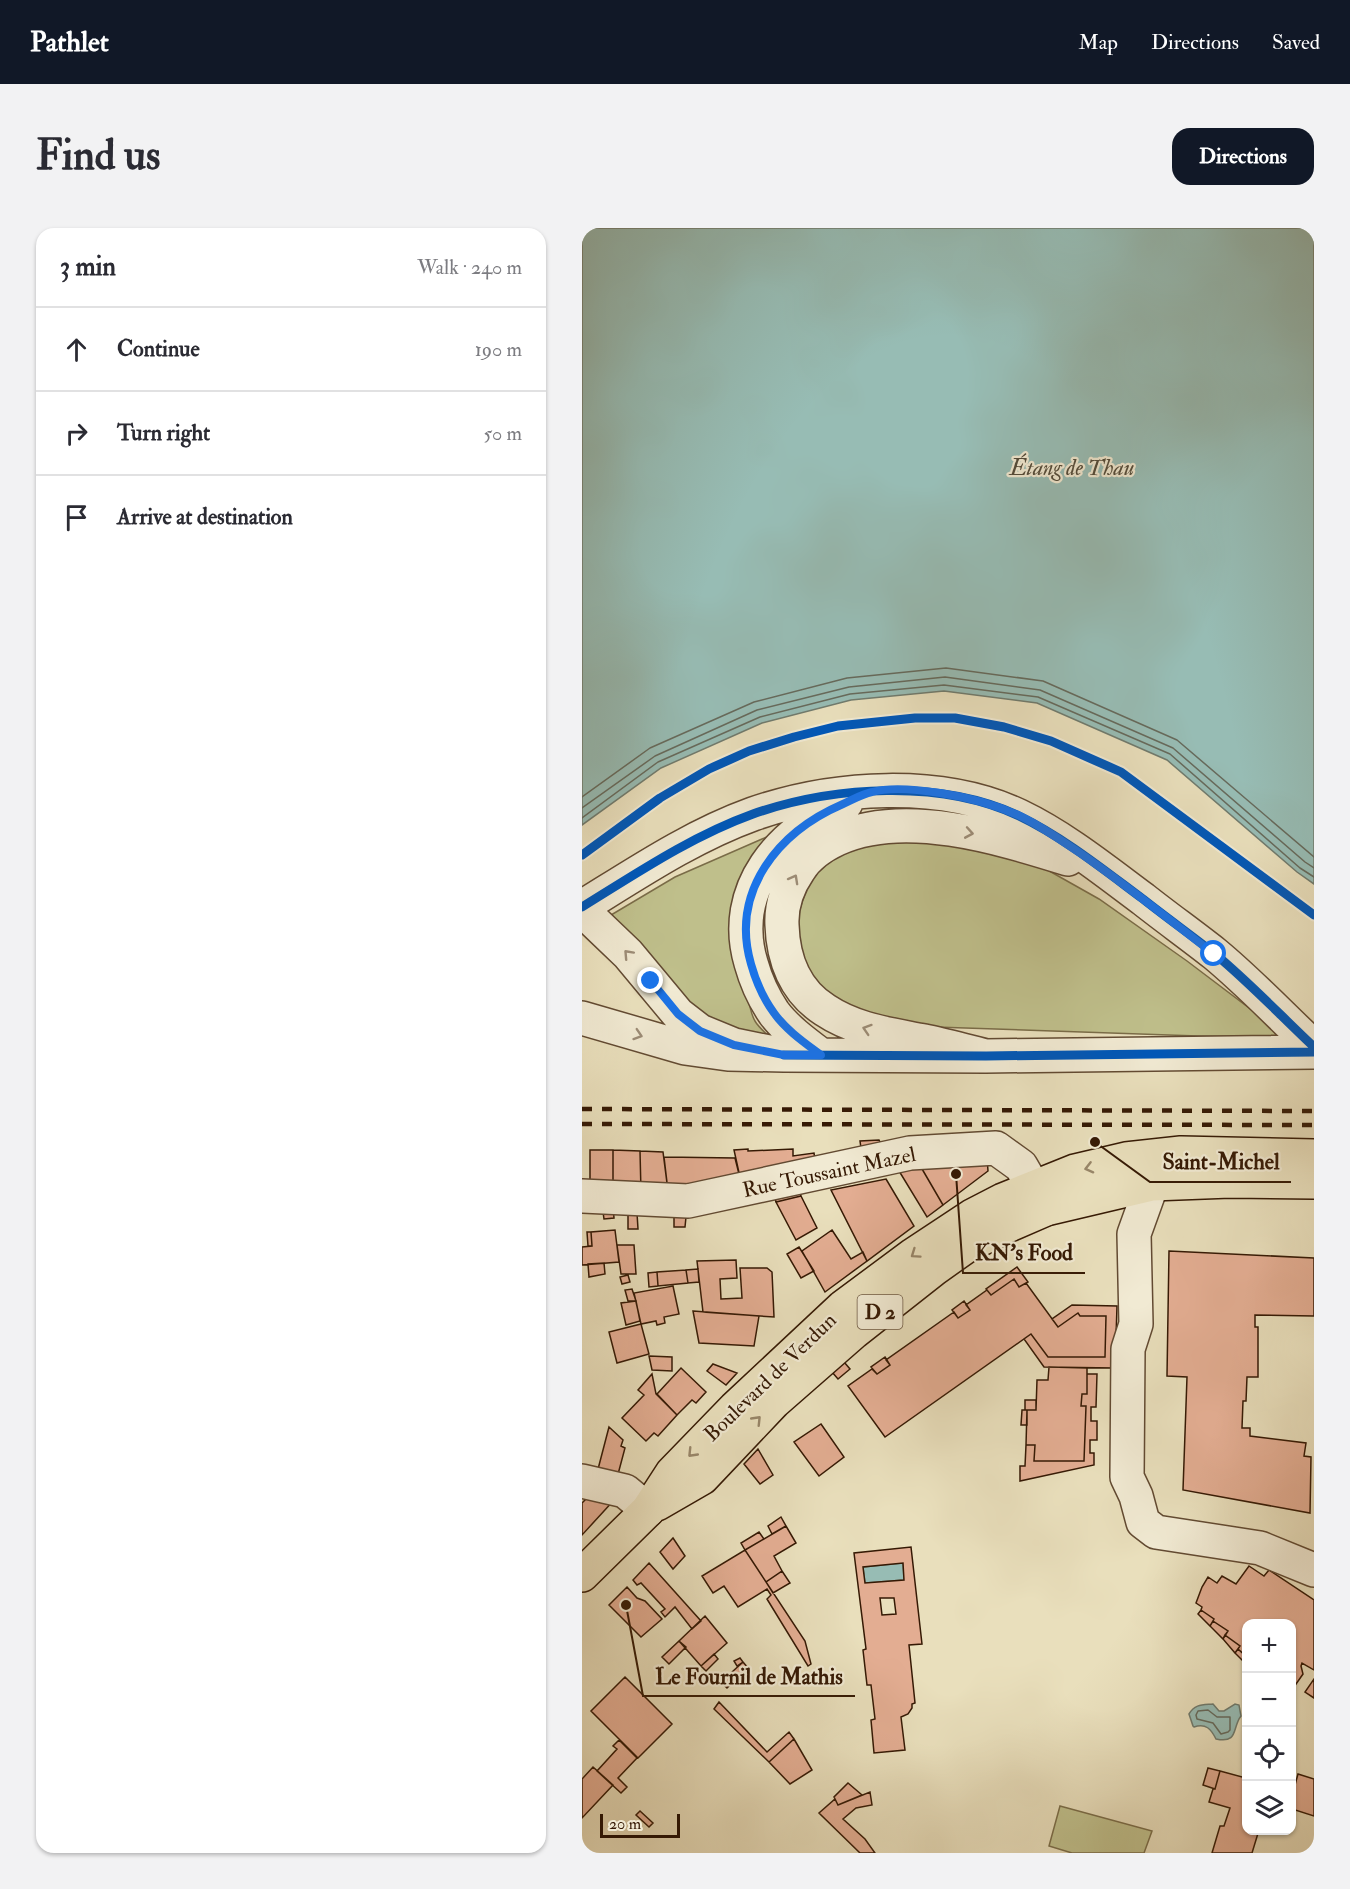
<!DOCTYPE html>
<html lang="en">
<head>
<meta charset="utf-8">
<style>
  :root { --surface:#fff; --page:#f2f2f3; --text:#2b2b33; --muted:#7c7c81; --line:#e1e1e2; --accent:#111827 }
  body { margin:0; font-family:"IM FELL Double Pica",serif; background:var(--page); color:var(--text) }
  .controls { position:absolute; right:18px; bottom:18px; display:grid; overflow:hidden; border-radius:12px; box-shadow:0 2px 4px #0004 }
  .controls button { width:54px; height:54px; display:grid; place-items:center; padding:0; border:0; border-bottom:2px solid var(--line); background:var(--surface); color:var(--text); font:30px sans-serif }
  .scale { position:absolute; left:18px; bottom:15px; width:80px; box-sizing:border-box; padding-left:6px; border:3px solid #351904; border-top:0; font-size:16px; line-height:21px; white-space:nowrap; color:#351904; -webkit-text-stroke:4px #f1ead3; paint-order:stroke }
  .stop { position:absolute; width:18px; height:18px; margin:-14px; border:4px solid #1a73e8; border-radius:50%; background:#fff }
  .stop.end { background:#1a73e8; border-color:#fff; box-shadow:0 2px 6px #0008 }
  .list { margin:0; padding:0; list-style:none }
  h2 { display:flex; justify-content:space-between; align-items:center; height:78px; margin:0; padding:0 24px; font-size:26px }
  h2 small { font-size:20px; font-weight:400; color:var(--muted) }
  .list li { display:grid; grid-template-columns:39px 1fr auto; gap:18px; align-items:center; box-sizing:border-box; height:84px; padding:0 24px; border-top:2px solid var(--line) }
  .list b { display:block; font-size:22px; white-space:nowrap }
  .list em { font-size:20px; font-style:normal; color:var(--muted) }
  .icon { flex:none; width:33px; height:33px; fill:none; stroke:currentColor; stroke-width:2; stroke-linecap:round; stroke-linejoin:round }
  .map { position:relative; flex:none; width:732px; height:1625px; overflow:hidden; border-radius:18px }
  header { display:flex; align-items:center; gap:36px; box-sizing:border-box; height:84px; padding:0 30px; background:var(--accent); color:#fff }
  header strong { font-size:28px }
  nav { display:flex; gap:33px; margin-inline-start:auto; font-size:21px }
  .intro { display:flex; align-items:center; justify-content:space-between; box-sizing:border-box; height:144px; padding:0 36px }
  h1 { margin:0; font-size:42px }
  .button { padding:15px 27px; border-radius:18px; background:var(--accent); color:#fff; font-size:21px; font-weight:700 }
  main { display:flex; gap:36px; padding:0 36px }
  aside { flex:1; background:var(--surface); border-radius:18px; box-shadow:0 2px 4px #0004 }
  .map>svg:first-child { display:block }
</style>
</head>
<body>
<header>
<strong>Pathlet</strong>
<nav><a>Map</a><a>Directions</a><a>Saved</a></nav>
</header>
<div class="intro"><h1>Find us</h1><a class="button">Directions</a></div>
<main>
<aside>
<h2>3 min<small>Walk · 240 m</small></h2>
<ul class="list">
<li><svg class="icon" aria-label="ahead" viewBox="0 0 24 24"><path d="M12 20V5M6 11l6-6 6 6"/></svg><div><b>Continue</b></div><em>190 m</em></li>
<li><svg class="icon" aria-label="right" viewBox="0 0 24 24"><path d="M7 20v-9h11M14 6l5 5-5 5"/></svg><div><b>Turn right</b></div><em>50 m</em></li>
<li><svg class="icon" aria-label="arrive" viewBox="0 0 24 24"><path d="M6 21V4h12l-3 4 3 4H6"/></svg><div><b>Arrive at destination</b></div></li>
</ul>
</aside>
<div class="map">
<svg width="732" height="1625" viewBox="0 0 732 1625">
  <rect width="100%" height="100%" fill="#e9dfbc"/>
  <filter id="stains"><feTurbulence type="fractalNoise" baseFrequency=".00333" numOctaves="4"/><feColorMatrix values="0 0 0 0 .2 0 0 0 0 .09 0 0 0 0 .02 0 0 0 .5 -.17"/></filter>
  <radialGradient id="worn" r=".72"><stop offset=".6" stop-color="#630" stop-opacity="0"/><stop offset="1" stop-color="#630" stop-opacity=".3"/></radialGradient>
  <path fill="#bfbf8b" stroke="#7a6c48" stroke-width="1.5" d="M196 604 166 769C170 793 173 796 191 812L127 795 88 759 29 687 93 649Z
    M300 611 412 619 462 640 517 671 605 733 683 792 696 809 616 808 323 798 290 794 234 759 221 738 214 706 218 681 227 653 246 633 278 618Z
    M478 1578 570 1603 562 1625H490L467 1618Z"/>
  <path fill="#97bcb4" stroke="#707b6e" stroke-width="1.5" d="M0 0H732V656L715 644 585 532 455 475 362 463 269 472 180 495 79 540 0 597Z
    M321 1335 322 1352 283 1355 281 1339Z
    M631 1476 637 1483H642L653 1476 657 1477 659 1488C650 1499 657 1516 634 1511 629 1501 624 1495 612 1499L611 1498 607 1486C613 1476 620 1477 631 1476Z"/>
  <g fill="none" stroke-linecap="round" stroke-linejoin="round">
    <path stroke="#666a5c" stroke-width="1.5" d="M0 569 68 520 172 474 265 450 364 440 461 453 595 512 732 629
      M0 580 73 528 175 482 267 459 363 449 458 462 591 520 723 634 732 640
      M0 590 76 534 178 489 268 466 362 457 456 469 588 526 718 640 732 649
      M626 1482 635 1489H648V1502L646 1504 639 1506 631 1495 615 1491 614 1487 616 1483Z"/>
  </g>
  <path fill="#e3ad92" stroke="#351904" stroke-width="1.5" fill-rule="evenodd" d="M297 912 299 916 279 920 278 913Z
    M166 921V923L211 921V928L232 925 234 939 159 954 152 922Z
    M8 922H31V963H8Z
    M31 922 58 923 59 964 31 963Z
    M58 923 81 924 86 963 59 964Z
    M82 929 153 930 159 954 86 963Z
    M405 929 406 943 361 977 336 934Z
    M336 934 361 977 345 989 314 938Z
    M304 951 332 998 285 1033 249 962Z
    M216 957 219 968 194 974 191 963Z
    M219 968 235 1000 214 1012 194 974Z
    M20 977 31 978 32 990 22 991Z
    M55 985 56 1001H46V986Z
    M92 988 104 989 103 999H92Z
    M33 1002 37 1034 0 1037V1019L10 1018 9 1004Z
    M250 1002 269 1031 281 1024 285 1033 243 1064 220 1023Z
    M5 1004H9L10 1018H6Z
    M35 1017H52L54 1046H39Z
    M217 1019 232 1043 219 1050 205 1026Z
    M587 1023 732 1030V1088L673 1087V1099H676V1149H665L664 1173H661L660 1200H668V1208L724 1215 722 1228 729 1229 728 1285 601 1262 605 1149 585 1148Z
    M154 1032 155 1050 138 1051 139 1071 160 1070 158 1040H185L190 1044 192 1089 121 1084 115 1033Z
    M22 1035 23 1046 7 1049 6 1036Z
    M435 1039 446 1054 437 1059 432 1051 409 1067 404 1061Z
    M116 1041 117 1054 106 1055 104 1042Z
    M104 1042 106 1055 76 1058 75 1044Z
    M75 1044 76 1058 67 1059 66 1045Z
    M46 1047 48 1054 40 1056 38 1049Z
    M432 1051 437 1059 444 1055 476 1099 496 1085 498 1088H524L523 1129H466L449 1106 303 1209 266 1158 290 1141 295 1146 308 1137 304 1132 372 1084 376 1090 388 1082 384 1077 405 1062 409 1067Z
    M91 1058 97 1086 82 1089 83 1095 75 1097 74 1093 59 1096 52 1065Z
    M50 1061 54 1073H46L43 1062Z
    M54 1073 58 1093 44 1097 39 1075Z
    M382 1073 388 1082 376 1090 370 1082Z
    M490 1077 535 1078 533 1140 462 1139 442 1111 449 1106 466 1129H523L524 1088H498L496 1085 476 1099 470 1091Z
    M111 1083 177 1088 172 1118 117 1115Z
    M59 1096 67 1126 35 1135 27 1104Z
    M67 1128 90 1129V1143L70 1142Z
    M303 1129 308 1137 295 1146 289 1139Z
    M262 1134 268 1141 256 1151 250 1144Z
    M131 1136 155 1145 144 1157 125 1143Z
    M467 1139 505 1140V1166H500L499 1178H504L502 1233H452L453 1217H444L445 1182H454L455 1152H466Z
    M99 1140 124 1164 114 1175 110 1172 95 1187 75 1166Z
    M70 1146 74 1166 95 1187 76 1208 72 1205 64 1213 40 1190 62 1167 56 1162Z
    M505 1146H515L514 1179H509V1193H515V1212H508V1225H512V1237L438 1253V1238H443L444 1217H453L452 1233H502L504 1178H499L500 1166H505Z
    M443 1172H454V1182H443Z
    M440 1182H445V1197H439Z
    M239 1196 262 1229 237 1248 212 1214Z
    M27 1199 41 1212 39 1218 43 1220 35 1250 15 1245Z
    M176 1221 191 1247 178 1256 162 1236Z
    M9 1266 33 1271 0 1307V1275Z
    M199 1289 204 1298 190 1306 186 1298Z
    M204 1298 214 1315 192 1328 200 1343 184 1354 163 1322Z
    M177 1304 182 1311 163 1322 159 1315Z
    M91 1310 103 1328 91 1341 78 1324Z
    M329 1319 340 1416 327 1417 333 1475 330 1476V1480L326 1486 319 1489 323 1522 292 1525 289 1492 293 1491 289 1457H285L281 1422 284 1421 272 1325ZM321 1335 322 1352 283 1355 281 1339ZM298 1370H312L314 1386 300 1387Z
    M163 1322 223 1413 229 1436 226 1438 185 1371 189 1367 185 1361 156 1379 142 1358 131 1365 120 1348Z
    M67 1335 119 1393 110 1401 93 1379 83 1389 79 1384 83 1381 59 1355 55 1357 51 1352Z
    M667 1338 682 1348 687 1342 732 1372V1442L720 1435 719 1438 721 1446 712 1459 710 1460V1396H664V1428L656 1421 658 1418 643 1407 646 1403 631 1393 632 1391 619 1382 620 1379 614 1375 620 1359 626 1349 635 1355 640 1348 654 1356Z
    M200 1343 208 1355 191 1365 184 1354Z
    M45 1359 55 1370 63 1373 80 1391 59 1409 27 1377Z
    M619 1382 632 1391 628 1398 616 1386Z
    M123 1388 145 1415 119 1438 97 1413Z
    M631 1393 646 1403 641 1411 628 1398Z
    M643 1407 658 1418 653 1425 641 1411Z
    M97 1413 104 1419 87 1436 80 1429Z
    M656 1421 664 1428V1436L653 1425Z
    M132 1426 136 1431 124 1443 119 1438Z
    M158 1430 161 1434 155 1438 152 1433Z
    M161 1434 166 1440 145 1460 139 1454Z
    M43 1449 90 1496 56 1530 9 1483Z
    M732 1451V1470L723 1464Z
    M137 1474 185 1524 207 1504 212 1511 187 1534 132 1481Z
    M212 1511 230 1542 208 1556 187 1534Z
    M37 1512 55 1530 36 1550 45 1559 39 1565 15 1543 35 1521 31 1518Z
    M11 1539 31 1557 0 1590V1551Z
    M626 1540 638 1543 633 1561 621 1557Z
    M638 1543 664 1550V1602H677L670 1625H630L638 1598H642L648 1580 627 1574 631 1561H633Z
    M716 1546 732 1551V1588L710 1581V1568Z
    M266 1555 280 1567 256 1577 252 1569Z
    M288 1564 290 1577 274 1580 261 1591 283 1611 293 1625H278L237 1585 253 1571 256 1577Z
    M58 1583 71 1595 67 1599 54 1587Z"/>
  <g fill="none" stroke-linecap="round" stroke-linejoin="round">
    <defs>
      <path id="minor" d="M0 679C55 645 110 608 171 586 251 558 359 551 437 588 481 609 522 642 561 671 585 690 609 707 633 726 668 755 699 788 732 819
        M0 682 46 726 96 786 118 803 152 817 202 827 146 826 103 820 0 790
        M202 827 404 828 732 824
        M239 827C223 815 204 801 192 785 181 769 174 753 169 735 147 661 199 602 264 575
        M404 828C383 823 362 817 342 813 307 806 273 802 243 782 213 763 201 731 200 697 199 677 206 658 217 642 226 627 240 618 255 611 323 580 418 610 486 631
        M588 937 570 956 552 1006 554 1096 546 1121 545 1249 554 1268 561 1294 574 1304 678 1320 732 1342
        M0 968 106 973 328 925 414 920 439 938 464 981
        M0 1253 43 1263 66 1282"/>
      <path id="major" d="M75 1276 120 1250 192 1174 272 1104 352 1041 383 1019 425 998 464 981 570 956 648 953 732 954
        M0 1347 66 1282 90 1245 153 1180 261 1079 331 1027 390 988 421 972 493 943 544 931 599 925 732 928"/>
    </defs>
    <use href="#minor" stroke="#624a32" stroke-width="36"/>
    <use href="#major" stroke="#351904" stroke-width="36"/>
    <use href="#minor" stroke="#f1ead3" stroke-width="33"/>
    <use href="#major" stroke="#e9dfbc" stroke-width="33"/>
    <path stroke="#351904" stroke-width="4.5" stroke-dasharray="10 10" stroke-linecap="butt" d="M0 881 732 883
      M0 896 732 897"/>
    <defs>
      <path id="cycleway" d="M0 627 78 570 127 541 167 523 212 509 256 498 333 490H373L422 499 469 513 539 544 732 687
        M0 679C55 645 110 608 171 586 251 558 359 551 437 588 481 609 522 642 561 671 585 690 609 707 633 726 668 755 699 788 732 819
        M202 827 404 828 732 824"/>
    </defs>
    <use href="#cycleway" stroke="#f1ead3" stroke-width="13"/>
    <use href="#cycleway" stroke="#0057b8" stroke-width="9"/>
  </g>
  <defs><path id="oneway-chevron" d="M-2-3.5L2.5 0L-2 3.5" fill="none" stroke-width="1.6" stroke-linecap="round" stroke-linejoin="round" transform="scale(1.5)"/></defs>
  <g stroke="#9c8c76">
    <use href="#oneway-chevron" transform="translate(387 605) rotate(10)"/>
    <use href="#oneway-chevron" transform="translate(212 651) rotate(-61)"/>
    <use href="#oneway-chevron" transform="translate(46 726) rotate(-133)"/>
    <use href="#oneway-chevron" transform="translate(285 801) rotate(-162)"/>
    <use href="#oneway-chevron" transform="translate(56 807) rotate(18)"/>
  </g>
  <g stroke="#988669">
    <use href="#oneway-chevron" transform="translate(507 940) rotate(166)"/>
    <use href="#oneway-chevron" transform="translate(333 1026) rotate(145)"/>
    <use href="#oneway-chevron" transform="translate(175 1192) rotate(-46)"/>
    <use href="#oneway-chevron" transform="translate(110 1225) rotate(134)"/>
  </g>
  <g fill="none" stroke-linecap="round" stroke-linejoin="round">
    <path stroke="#1a73e8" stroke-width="8" d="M69 753 96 786 118 803 152 817 202 827H239C223 815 204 802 192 785 181 770 174 754 169 736 148 663 196 604 261 576 270 572 280 566 290 564 308 559 339 562 358 565 384 569 411 576 436 587 458 597 478 612 498 625 544 657 588 692 632 726"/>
  </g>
  <g text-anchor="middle" stroke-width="4.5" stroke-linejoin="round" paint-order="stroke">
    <rect fill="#f1ead3" stroke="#6d5842" stroke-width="1.5" x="275.5" y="1067" width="45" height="34" rx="4.5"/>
    <g font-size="20" font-weight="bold" fill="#351904">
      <text x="298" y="1091">D 2</text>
    </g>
    <g font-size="21" fill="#351904" stroke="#f1ead3">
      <text transform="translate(247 944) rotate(-12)" y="7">Rue Toussaint Mazel</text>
      <text transform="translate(188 1149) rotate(-44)" y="7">Boulevard de Verdun</text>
    </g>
    <g font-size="22" font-style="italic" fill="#524a39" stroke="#f1ead3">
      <text x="490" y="247">Étang de Thau</text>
    </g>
  </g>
  <path fill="none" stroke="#351904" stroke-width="2" d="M513 914L568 954H709M374 946L381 1045H503M44 1377L61 1468H273"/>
  <g fill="#351904" stroke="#f1ead3" stroke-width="2">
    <circle cx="513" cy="914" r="6"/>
    <circle cx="374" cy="946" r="6"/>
    <circle cx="44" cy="1377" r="6"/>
  </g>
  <g font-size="22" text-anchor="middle" font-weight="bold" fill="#351904" stroke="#f1ead3" stroke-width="4.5" stroke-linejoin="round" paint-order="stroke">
    <text x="639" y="941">Saint-Michel</text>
    <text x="442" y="1032">KN's Food</text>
    <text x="167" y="1456">Le Fournil de Mathis</text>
  </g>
  <rect width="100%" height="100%" filter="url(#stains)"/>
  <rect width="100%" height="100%" fill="url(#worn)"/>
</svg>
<div class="controls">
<button>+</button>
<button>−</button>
<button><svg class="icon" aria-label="locate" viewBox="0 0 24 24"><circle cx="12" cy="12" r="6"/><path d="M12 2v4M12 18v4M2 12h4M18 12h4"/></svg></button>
<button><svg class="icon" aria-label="layers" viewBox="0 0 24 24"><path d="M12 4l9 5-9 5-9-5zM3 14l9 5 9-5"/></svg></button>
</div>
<div class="scale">20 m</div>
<div class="stop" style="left:632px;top:726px"></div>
<div class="stop end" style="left:69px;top:753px"></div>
</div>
</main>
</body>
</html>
